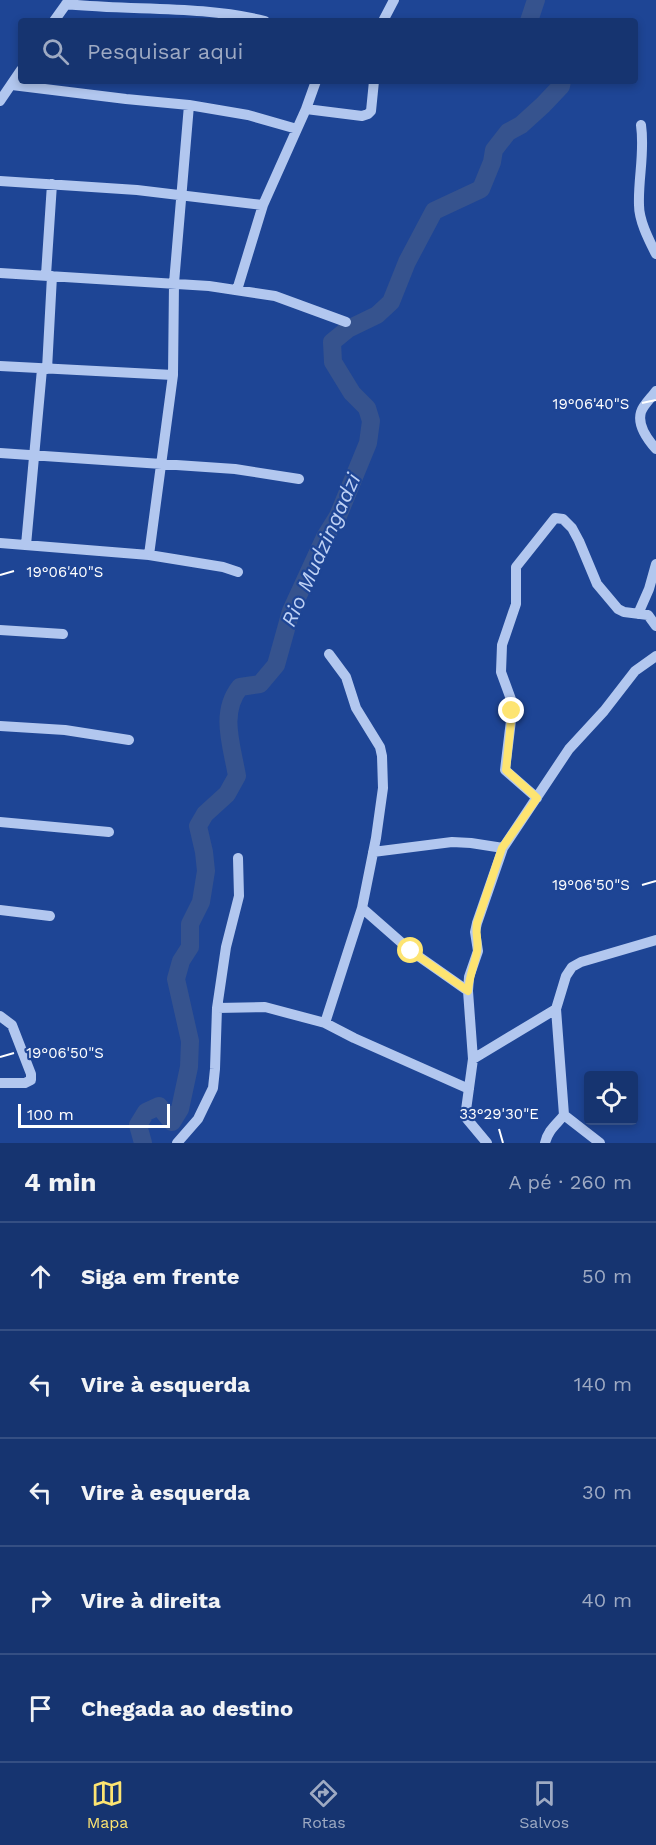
<!DOCTYPE html>
<html lang="pt">
<head>
<meta charset="utf-8">
<style>
  :root { --surface:#163470; --page:#233f78; --text:#f1f3f6; --muted:#9eaac3; --line:#354f83; --accent:#fde471 }
  body { margin:0; font-family:"Work Sans",sans-serif; background:var(--page); color:var(--text) }
  .controls { position:absolute; right:18px; bottom:18px; display:grid; overflow:hidden; border-radius:6px; box-shadow:0 3px 9px #0003 }
  .controls button { width:54px; height:54px; display:grid; place-items:center; padding:0; border:0; border-bottom:2px solid var(--line); background:var(--surface); color:var(--text); font:30px sans-serif }
  .scale { position:absolute; left:18px; bottom:15px; width:152px; box-sizing:border-box; padding-left:6px; border:3px solid #fff; border-top:0; font-size:16px; line-height:21px; white-space:nowrap; color:#fff; -webkit-text-stroke:4px #1e4595; paint-order:stroke }
  .stop { position:absolute; width:18px; height:18px; margin:-14px; border:4px solid #fde471; border-radius:50%; background:#fff }
  .stop.end { background:#fde471; border-color:#fff; box-shadow:0 2px 6px #0008 }
  .list { margin:0; padding:0; list-style:none }
  h2 { display:flex; justify-content:space-between; align-items:center; height:78px; margin:0; padding:0 24px; font-size:26px }
  h2 small { font-size:20px; font-weight:400; color:var(--muted) }
  .list li { display:grid; grid-template-columns:39px 1fr auto; gap:18px; align-items:center; box-sizing:border-box; height:108px; padding:0 24px; border-top:2px solid var(--line) }
  .list b { display:block; font-size:22px; white-space:nowrap }
  .list em { font-size:20px; font-style:normal; color:var(--muted) }
  .icon { flex:none; width:33px; height:33px; fill:none; stroke:currentColor; stroke-width:2; stroke-linecap:round; stroke-linejoin:round }
  .map { position:relative; flex:none; width:656px; height:1143px; overflow:hidden }
  .search { position:absolute; background:var(--surface); box-shadow:0 3px 9px #0003; left:18px; right:18px; top:18px; height:66px; display:flex; align-items:center; gap:15px; box-sizing:border-box; padding:0 21px; border-radius:6px; color:var(--muted); font-size:22px }
  .sheet { height:618px; background:var(--surface) }
  nav { display:flex; justify-content:space-around; align-items:center; box-sizing:border-box; height:84px; border-top:2px solid var(--line); background:var(--surface); font-size:16px; color:var(--muted) }
  nav a { display:grid; justify-items:center; gap:3px }
  nav .on { color:var(--accent) }
  .map>svg:first-child { display:block }
</style>
</head>
<body>
<div class="map">
<svg width="656" height="1143" viewBox="0 0 656 1143">
  <rect width="100%" height="100%" fill="#1e4595"/>
  <g fill="none" stroke-linecap="round" stroke-linejoin="round">
    <path stroke="#36538e" stroke-width="18" d="M529 21 536 0
      M143 1143 138 1125 146 1112 159 1106 172 1122 180 1109 189 1067 190 1041 176 979 181 961 190 947V924L201 902 206 871 204 852 198 826 205 814 227 794 237 776C232 746 219 713 240 687L260 684 276 665 291 611 325 537 338 516 368 443 371 421 367 408 352 393 333 362 332 342 348 329 377 315 391 302 407 262 434 211 481 189 492 162 494 150 508 132 521 125 543 105 561 86 562 81"/>
    <path stroke="#b2c7ef" stroke-width="10" d="M66 4C133 11 199 5 265 21
      M54 21 69 0
      M383 21 394 0
      M12 85 126 99 189 105 248 115 297 129 306 109 362 116 368 114 371 111 374 81
      M0 101 21 70
      M306 109 316 81
      M641 125C645 153 638 178 639 205 639 221 649 240 656 254
      M0 181 137 190 263 205
      M0 273 209 286 275 296 346 322
      M46 275 52 184
      M237 290 263 205 297 129
      M0 366 173 375
      M47 369 52 276
      M656 391C652 397 643 405 641 412 637 425 648 440 656 449
      M0 453 235 469 299 479
      M0 543 149 555 223 567 238 572
      M26 545 42 369
      M149 555 173 375 174 283 189 105
      M638 614 649 589 656 564
      M0 630 63 634
      M0 726 65 730 129 740
      M537 798 505 770 512 712V702L501 672 502 645 516 604V567L555 518 563 519 572 528 579 541 597 584 618 609 624 612 648 615 656 626
      M0 822 109 832
      M373 852 452 842 471 843 503 848
      M362 908 411 951 468 991
      M0 910 50 916
      M217 1008 265 1007 325 1023 354 1038 469 1089
      M0 1016 12 1025 31 1074V1080L25 1083H0
      M325 1023 362 908 376 838 383 788 382 756 380 747 356 708 346 677 329 654
      M473 1059 556 1009
      M564 1115 600 1143
      M177 1143 198 1119 213 1088 215 1069 217 1008 226 947 239 896 238 858
      M487 1143 467 1119 466 1110 473 1059 468 991 469 977 478 951 475 932 477 923 503 848 569 749 604 711 635 671 656 656
      M545 1143C548 1130 556 1125 564 1115L556 1009 566 976 572 967 581 962 656 940"/>
  </g>
  <g fill="none" stroke-linecap="round" stroke-linejoin="round">
    <path stroke="#fde471" stroke-width="8" d="M411 951 468 991C469 977 474 966 477 952 479 942 475 933 477 923L502 848 537 798 506 770 512 711"/>
  </g>
  <path fill="none" stroke="#fff" stroke-width="2" d="M642 403 656 400M0 575 14 571M642 885 656 881M0 1057 14 1053M499 1129 503 1143"/>
  <g text-anchor="middle" stroke-width="4.5" stroke-linejoin="round" paint-order="stroke">
    <g font-size="21" font-style="italic" fill="#bed1f5" stroke="#1e4595">
      <text transform="translate(321 550) rotate(-66)" y="7">Rio Mudzingadzi</text>
    </g>
  </g>
  <g font-size="15" text-anchor="middle" fill="#fff" stroke="#1e4595" stroke-width="4.5" stroke-linejoin="round" paint-order="stroke">
    <text x="591" y="409">19°06'40"S</text>
    <text x="65" y="577">19°06'40"S</text>
    <text x="591" y="890">19°06'50"S</text>
    <text x="65" y="1058">19°06'50"S</text>
    <text x="499" y="1119">33°29'30"E</text>
  </g>
</svg>
<div class="controls">
<button><svg class="icon" aria-label="locate" viewBox="0 0 24 24"><circle cx="12" cy="12" r="6"/><path d="M12 2v4M12 18v4M2 12h4M18 12h4"/></svg></button>
</div>
<div class="scale">100 m</div>
<div class="stop" style="left:411px;top:951px"></div>
<div class="stop end" style="left:512px;top:711px"></div>
<div class="search"><svg class="icon" aria-label="search" viewBox="0 0 24 24"><circle cx="10" cy="10" r="6"/><path d="M15 15l6 6"/></svg>Pesquisar aqui</div>
</div>
<section class="sheet">
<h2>4 min<small>A pé · 260 m</small></h2>
<ul class="list">
<li><svg class="icon" aria-label="ahead" viewBox="0 0 24 24"><path d="M12 20V5M6 11l6-6 6 6"/></svg><div><b>Siga em frente</b></div><em>50 m</em></li>
<li><svg class="icon" aria-label="left" viewBox="0 0 24 24"><path d="M17 20v-9H6M10 6l-5 5 5 5"/></svg><div><b>Vire à esquerda</b></div><em>140 m</em></li>
<li><svg class="icon" aria-label="left" viewBox="0 0 24 24"><path d="M17 20v-9H6M10 6l-5 5 5 5"/></svg><div><b>Vire à esquerda</b></div><em>30 m</em></li>
<li><svg class="icon" aria-label="right" viewBox="0 0 24 24"><path d="M7 20v-9h11M14 6l5 5-5 5"/></svg><div><b>Vire à direita</b></div><em>40 m</em></li>
<li><svg class="icon" aria-label="arrive" viewBox="0 0 24 24"><path d="M6 21V4h12l-3 4 3 4H6"/></svg><div><b>Chegada ao destino</b></div></li>
</ul>
</section>
<nav>
<a class="on"><svg class="icon" aria-label="map" viewBox="0 0 24 24"><path d="M3 6l6-2 6 2 6-2v14l-6 2-6-2-6 2zM9 4v14M15 6v14"/></svg>Mapa</a>
<a><svg class="icon" aria-label="directions" viewBox="0 0 24 24"><path d="M12 3l9 9-9 9-9-9zM9 14v-3h6M13 9l2 2-2 2"/></svg>Rotas</a>
<a><svg class="icon" aria-label="saved" viewBox="0 0 24 24"><path d="M7 4h10v16l-5-4-5 4z"/></svg>Salvos</a>
</nav>
</body>
</html>
